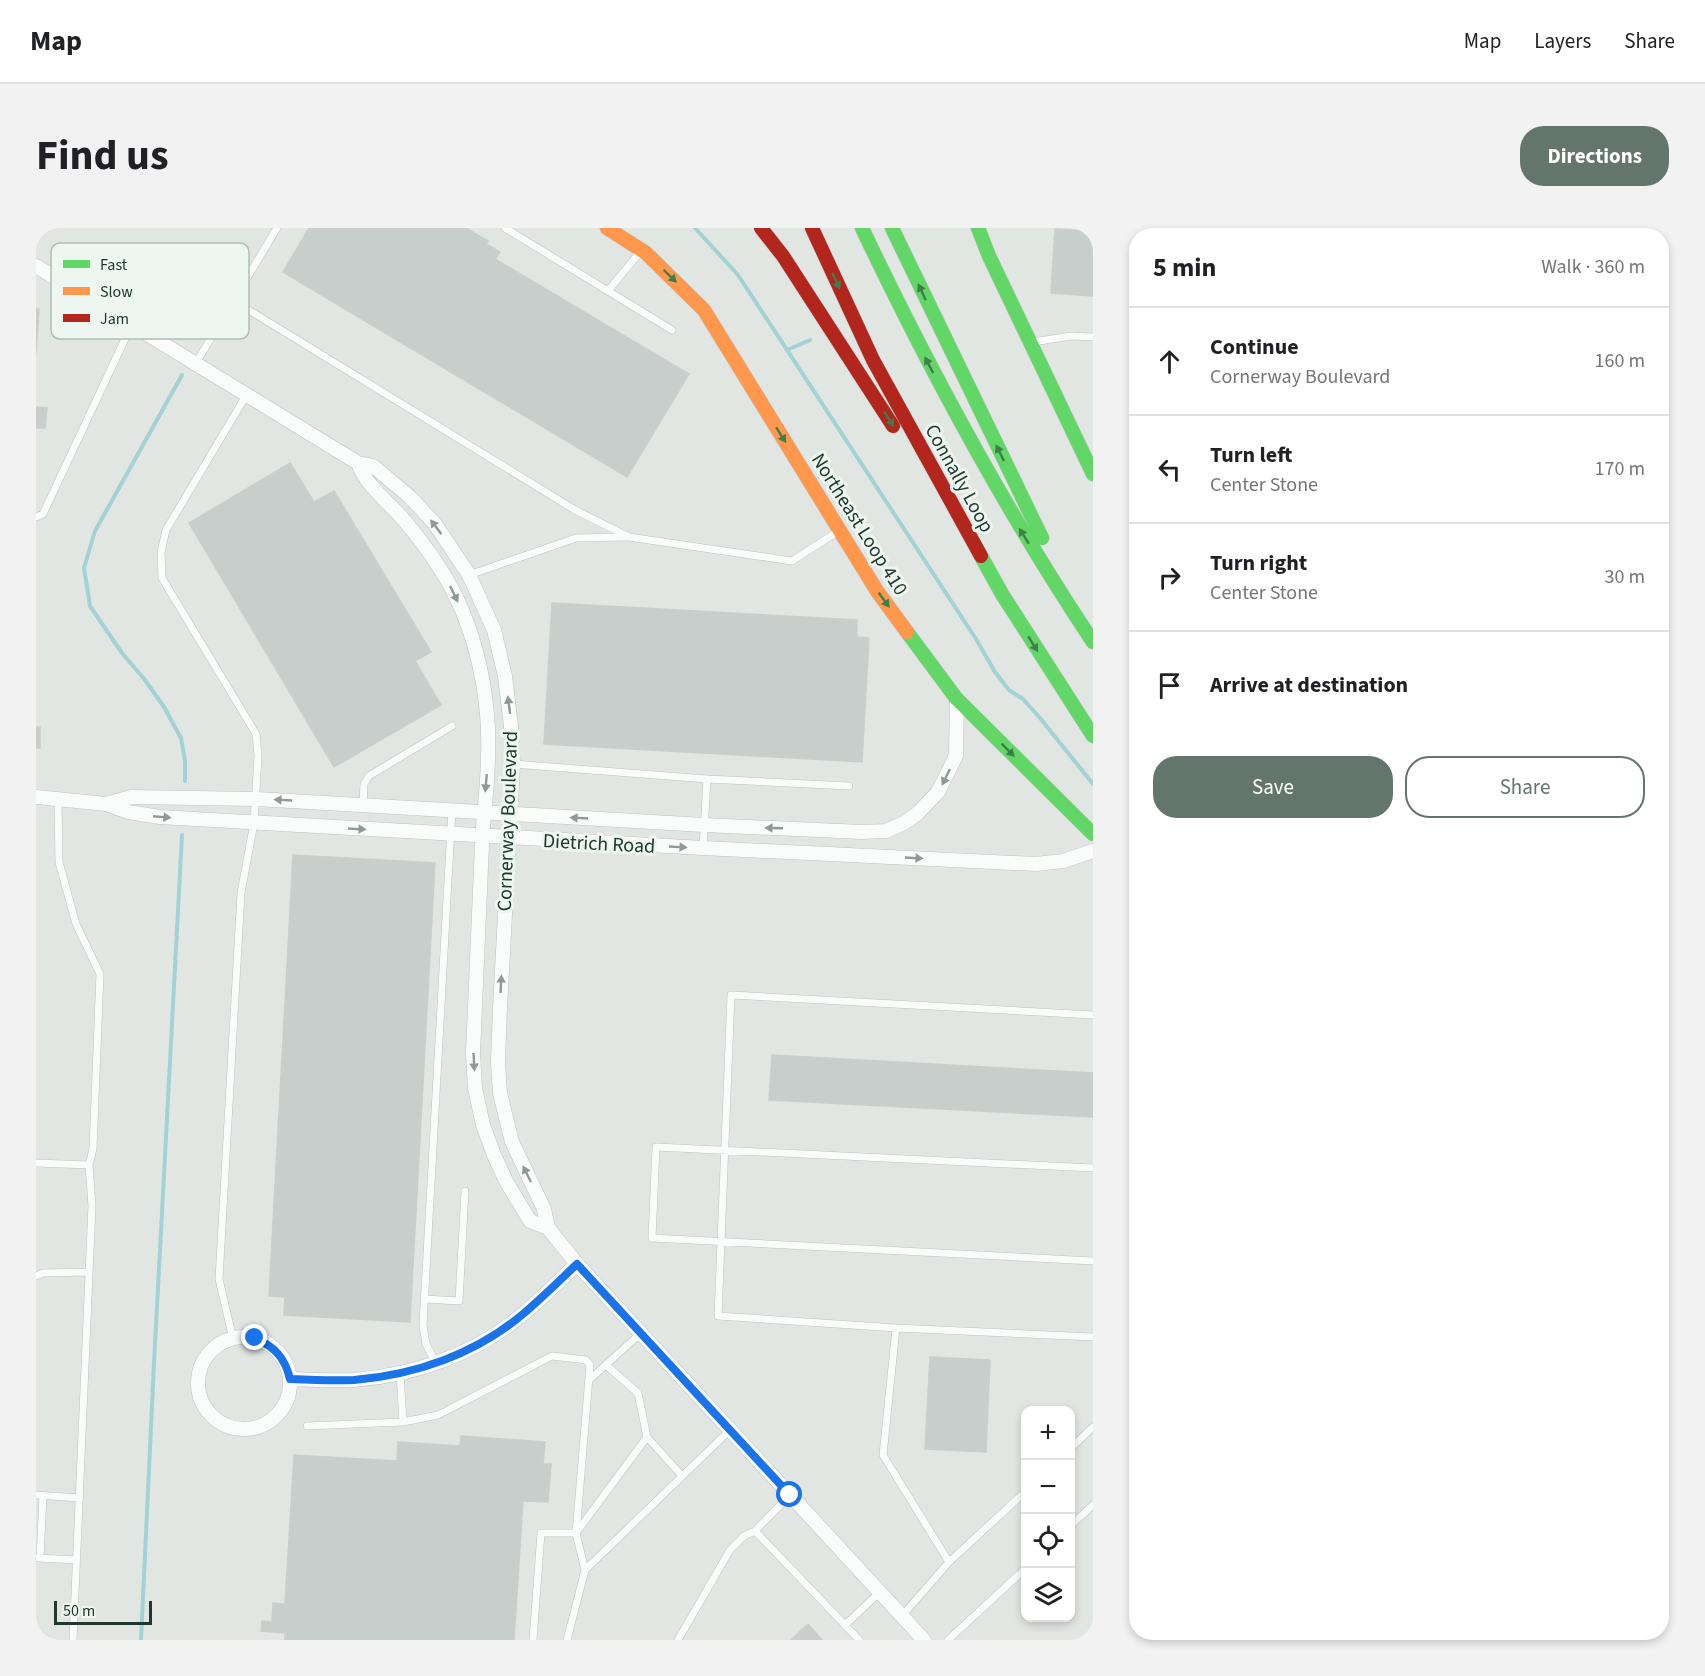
<!DOCTYPE html>
<html lang="en">
<head>
<meta charset="utf-8">
<style>
  :root { --surface:#fff; --page:#f2f2f2; --text:#202124; --muted:#757577; --line:#e0e0e0; --accent:#64756e }
  body { margin:0; font-family:"Source Sans 3",sans-serif; background:var(--page); color:var(--text) }
  .controls { position:absolute; right:18px; bottom:18px; display:grid; overflow:hidden; border-radius:12px; box-shadow:0 3px 9px #0003 }
  .controls button { width:54px; height:54px; display:grid; place-items:center; padding:0; border:0; border-bottom:2px solid var(--line); background:var(--surface); color:var(--text); font:30px sans-serif }
  .scale { position:absolute; left:18px; bottom:15px; width:98px; box-sizing:border-box; padding-left:6px; border:3px solid #20382f; border-top:0; font-size:16px; line-height:21px; white-space:nowrap; color:#20382f; -webkit-text-stroke:4px #eef6f1; paint-order:stroke }
  .stop { position:absolute; width:18px; height:18px; margin:-14px; border:4px solid #1a73e8; border-radius:50%; background:#fff }
  .stop.end { background:#1a73e8; border-color:#fff; box-shadow:0 2px 6px #0008 }
  .list { margin:0; padding:0; list-style:none }
  h2 { display:flex; justify-content:space-between; align-items:center; height:78px; margin:0; padding:0 24px; font-size:26px }
  h2 small { font-size:20px; font-weight:400; color:var(--muted) }
  .list li { display:grid; grid-template-columns:39px 1fr auto; gap:18px; align-items:center; box-sizing:border-box; height:108px; padding:0 24px; border-top:2px solid var(--line) }
  .list b { display:block; font-size:22px; white-space:nowrap }
  .list p { margin:0; font-size:20px; white-space:nowrap; color:var(--muted) }
  .list em { font-size:20px; font-style:normal; color:var(--muted) }
  .actions { display:flex; gap:12px; padding:18px 24px }
  .actions a { flex:1; padding:14px 0; border:2px solid var(--accent); border-radius:24px; text-align:center; font-size:21px; color:var(--accent) }
  .actions .main { background:var(--accent); color:#fff }
  .icon { flex:none; width:33px; height:33px; fill:none; stroke:currentColor; stroke-width:2; stroke-linecap:round; stroke-linejoin:round }
  .map { position:relative; flex:none; width:1057px; height:1412px; overflow:hidden; border-radius:24px }
  header { display:flex; align-items:center; gap:36px; box-sizing:border-box; height:84px; padding:0 30px; background:var(--surface); border-bottom:2px solid var(--line) }
  header strong { font-size:28px }
  nav { display:flex; gap:33px; margin-inline-start:auto; font-size:21px }
  .intro { display:flex; align-items:center; justify-content:space-between; box-sizing:border-box; height:144px; padding:0 36px }
  h1 { margin:0; font-size:42px }
  .button { padding:15px 27px; border-radius:24px; background:var(--accent); color:#fff; font-size:21px; font-weight:700 }
  main { display:flex; gap:36px; padding:0 36px }
  aside { flex:1; background:var(--surface); border-radius:24px; box-shadow:0 3px 9px #0003 }
  .map>svg:first-child { display:block }
</style>
</head>
<body>
<header>
<strong>Map</strong>
<nav><a>Map</a><a>Layers</a><a>Share</a></nav>
</header>
<div class="intro"><h1>Find us</h1><a class="button">Directions</a></div>
<main>
<div class="map">
<svg width="1057" height="1412" viewBox="0 0 1057 1412">
  <rect width="100%" height="100%" fill="#e1e6e3"/>
  <g fill="none" stroke-linecap="round" stroke-linejoin="round">
    <path stroke="#a2d2d4" stroke-width="4" d="M659 0 702 47 940 411 959 444 973 462 987 471 1004 490 1057 556
      M751 122 774 112
      M146 147 59 303 48 340 54 378 86 425 109 452 128 479 145 510 149 533V553
      M105 1412 118 1135 146 607"/>
  </g>
  <path fill="#c8cecb" stroke="#cacfcc" stroke-width="1.5" d="M273 0H430L452 13 450 16 464 24 459 31 653 146 591 249 247 44Z
    M1019 1 1057 3V68L1015 65Z
    M0 81H3L0 125Z
    M0 179 11 180 9 200H0Z
    M254 235 278 274 298 263 395 424 379 433 405 477 298 539 153 295Z
    M516 375 821 392V409L833 410 826 534 508 516Z
    M0 499H4V520H0Z
    M257 627 399 635 374 1094 248 1087 249 1069 233 1068Z
    M736 827 1057 845V889L733 872Z
    M894 1129 954 1132 950 1224 889 1221Z
    M425 1208 509 1214 507 1236H515L512 1274 487 1273 478 1412H249V1405L225 1403 226 1393 236 1394 237 1375 249 1376 258 1227 361 1233 362 1214 424 1218Z
    M772 1396 786 1412H755Z"/>
  <g fill="none" stroke-linecap="round" stroke-linejoin="round">
    <defs>
      <path id="lane" d="M469 0 572 63
        M604 24 572 63 636 102
        M198 73 539 282 593 309 756 333 804 302
        M997 114 1035 108 1057 109
        M160 135 241 0
        M0 289 7 286 96 96
        M433 347 540 310 590 309
        M477 536 671 551 813 558
        M327 577 328 556 333 548 416 498
        M667 620 671 551
        M0 935 53 937 57 921 64 746 40 696 23 634 22 571
        M1057 940 620 919 616 1010 1057 1033
        M0 1048 7 1045 53 1044
        M389 1071 423 1073 429 963
        M860 1100 1057 1109
        M197 1111 183 1051 205 665 218 595 222 528 220 506 126 350 125 324 130 302 211 166
        M400 1135 390 1116 387 1097 416 582
        M570 1137 602 1165 611 1209 646 1248
        M364 1145 367 1194
        M553 1152 605 1105
        M271 1198 367 1194 402 1187 516 1128 550 1132 554 1137 540 1305H505L497 1412
        M1034 1221 1057 1199
        M0 1267 44 1270
        M1034 1298 1057 1277
        M719 1303 809 1397 844 1364
        M2 1330 41 1332
        M4 1330 7 1268
        M913 1334 847 1227 860 1100 682 1088 695 767 1057 787
        M549 1342 540 1305 611 1209
        M866 1388 913 1334 990 1263
        M809 1397 823 1412
        M37 1412 56 978 53 937
        M531 1412 549 1342 694 1202
        M642 1412 694 1322 708 1308 719 1303 754 1267
        M912 1412 990 1340"/>
      <path id="street" d="M0 38 322 235 337 238 374 269 399 296 433 347 458 402 469 448 475 498 477 536 464 780 462 834 464 865 476 914 508 981 512 1000 541 1036 888 1412
        M322 235C329 257 352 273 367 291 391 319 412 349 426 382 445 427 454 481 452 529 452 558 447 587 446 616 443 685 440 755 437 825L439 860 447 897 458 927 470 953 494 993 512 1000
        M0 569 70 576 92 584 124 589 667 620 1000 636 1027 633 1057 623
        M70 576 95 569 220 571 668 597 826 604 850 603 868 595 882 585 902 564 920 528 921 472
        M162 1155a46 46 0 1 1 92 0a46 46 0 1 1-92 0Z
        M254 1151C275 1152 297 1153 318 1152 379 1147 440 1126 487 1086 506 1070 523 1053 541 1036"/>
      <path id="fast" d="M826 0C894 143 969 282 1057 414
        M856 0 1006 310
        M942 0 953 28 1057 246
        M945 328 966 366 1057 508
        M871 404 920 470 1057 606"/>
      <path id="slow" d="M571 0 610 25 668 82 841 363 871 404"/>
      <path id="jam" d="M725 0 747 28 857 198
        M776 0 837 132 945 328"/>
    </defs>
    <use href="#lane" stroke="#bec3c0" stroke-width="8"/>
    <use href="#street" stroke="#bec3c0" stroke-width="15"/>
    <use href="#fast" stroke="#bdc4c0" stroke-width="15"/>
    <use href="#slow" stroke="#bdc4c0" stroke-width="15"/>
    <use href="#jam" stroke="#bdc4c0" stroke-width="15"/>
    <use href="#lane" stroke="#fafbfb" stroke-width="7"/>
    <use href="#street" stroke="#fafbfb" stroke-width="14"/>
    <use href="#fast" stroke="#63d668" stroke-width="14"/>
    <use href="#slow" stroke="#ff974d" stroke-width="14"/>
    <use href="#jam" stroke="#b3261e" stroke-width="14"/>
  </g>
  <defs><path id="oneway-solid" d="M-6-.8H1V-3.2L6.5 0L1 3.2V.8H-6Z" transform="scale(1.5)"/></defs>
  <g fill="#3e7f49">
    <use href="#oneway-solid" transform="translate(634 48) rotate(44)"/>
    <use href="#oneway-solid" transform="translate(800 53) rotate(65)"/>
    <use href="#oneway-solid" transform="translate(886 64) rotate(-115)"/>
    <use href="#oneway-solid" transform="translate(893 137) rotate(-117)"/>
    <use href="#oneway-solid" transform="translate(853 191) rotate(57)"/>
    <use href="#oneway-solid" transform="translate(745 207) rotate(58)"/>
    <use href="#oneway-solid" transform="translate(964 225) rotate(-116)"/>
    <use href="#oneway-solid" transform="translate(988 308) rotate(-122)"/>
    <use href="#oneway-solid" transform="translate(848 372) rotate(54)"/>
    <use href="#oneway-solid" transform="translate(997 416) rotate(58)"/>
    <use href="#oneway-solid" transform="translate(972 522) rotate(45)"/>
  </g>
  <g fill="#8d9a95">
    <use href="#oneway-solid" transform="translate(400 299) rotate(-127)"/>
    <use href="#oneway-solid" transform="translate(418 366) rotate(64)"/>
    <use href="#oneway-solid" transform="translate(473 477) rotate(-97)"/>
    <use href="#oneway-solid" transform="translate(910 549) rotate(116)"/>
    <use href="#oneway-solid" transform="translate(450 555) rotate(95)"/>
    <use href="#oneway-solid" transform="translate(247 572) rotate(-177)"/>
    <use href="#oneway-solid" transform="translate(126 589) rotate(5)"/>
    <use href="#oneway-solid" transform="translate(543 590) rotate(-177)"/>
    <use href="#oneway-solid" transform="translate(738 600) rotate(-178)"/>
    <use href="#oneway-solid" transform="translate(321 601) rotate(3)"/>
    <use href="#oneway-solid" transform="translate(642 619) rotate(3)"/>
    <use href="#oneway-solid" transform="translate(878 630) rotate(3)"/>
    <use href="#oneway-solid" transform="translate(465 756) rotate(-87)"/>
    <use href="#oneway-solid" transform="translate(438 834) rotate(87)"/>
    <use href="#oneway-solid" transform="translate(491 946) rotate(-116)"/>
  </g>
  <g fill="none" stroke-linecap="round" stroke-linejoin="round">
    <path stroke="#1a73e8" stroke-width="8" d="M219 1110C239 1119 249 1130 254 1151 275 1152 297 1153 318 1152 379 1147 440 1126 487 1086 506 1070 523 1053 541 1036L754 1267"/>
  </g>
  <g text-anchor="middle" stroke-width="6" stroke-linejoin="round" paint-order="stroke">
    <g font-size="20" fill="#20382f" stroke="#eef6f1">
      <text transform="translate(924 250) rotate(61)" y="7">Connally Loop</text>
      <text transform="translate(824 296) rotate(58)" y="7">Northeast Loop 410</text>
      <text transform="translate(471 593) rotate(-88)" y="7">Cornerway Boulevard</text>
      <text transform="translate(563 615) rotate(3)" y="7">Dietrich Road</text>
    </g>
  </g>
  <rect x="15" y="15" width="198" height="96" rx="9" fill="#eef6f1" stroke="#b0bdb7" stroke-width="1.5"/>
  <rect x="27" y="32" width="27" height="8" fill="#63d668"/>
  <rect x="27" y="59" width="27" height="8" fill="#ff974d"/>
  <rect x="27" y="86" width="27" height="8" fill="#b3261e"/>
  <g font-size="16" fill="#20382f">
    <text x="64" y="42">Fast</text>
    <text x="64" y="69">Slow</text>
    <text x="64" y="96">Jam</text>
  </g>
</svg>
<div class="controls">
<button>+</button>
<button>−</button>
<button><svg class="icon" aria-label="locate" viewBox="0 0 24 24"><circle cx="12" cy="12" r="6"/><path d="M12 2v4M12 18v4M2 12h4M18 12h4"/></svg></button>
<button><svg class="icon" aria-label="layers" viewBox="0 0 24 24"><path d="M12 4l9 5-9 5-9-5zM3 14l9 5 9-5"/></svg></button>
</div>
<div class="scale">50 m</div>
<div class="stop" style="left:754px;top:1267px"></div>
<div class="stop end" style="left:219px;top:1110px"></div>
</div>
<aside>
<h2>5 min<small>Walk · 360 m</small></h2>
<ul class="list">
<li><svg class="icon" aria-label="ahead" viewBox="0 0 24 24"><path d="M12 20V5M6 11l6-6 6 6"/></svg><div><b>Continue</b><p>Cornerway Boulevard</p></div><em>160 m</em></li>
<li><svg class="icon" aria-label="left" viewBox="0 0 24 24"><path d="M17 20v-9H6M10 6l-5 5 5 5"/></svg><div><b>Turn left</b><p>Center Stone</p></div><em>170 m</em></li>
<li><svg class="icon" aria-label="right" viewBox="0 0 24 24"><path d="M7 20v-9h11M14 6l5 5-5 5"/></svg><div><b>Turn right</b><p>Center Stone</p></div><em>30 m</em></li>
<li><svg class="icon" aria-label="arrive" viewBox="0 0 24 24"><path d="M6 21V4h12l-3 4 3 4H6"/></svg><div><b>Arrive at destination</b></div></li>
</ul>
<div class="actions"><a class="main">Save</a><a>Share</a></div>
</aside>
</main>
</body>
</html>
